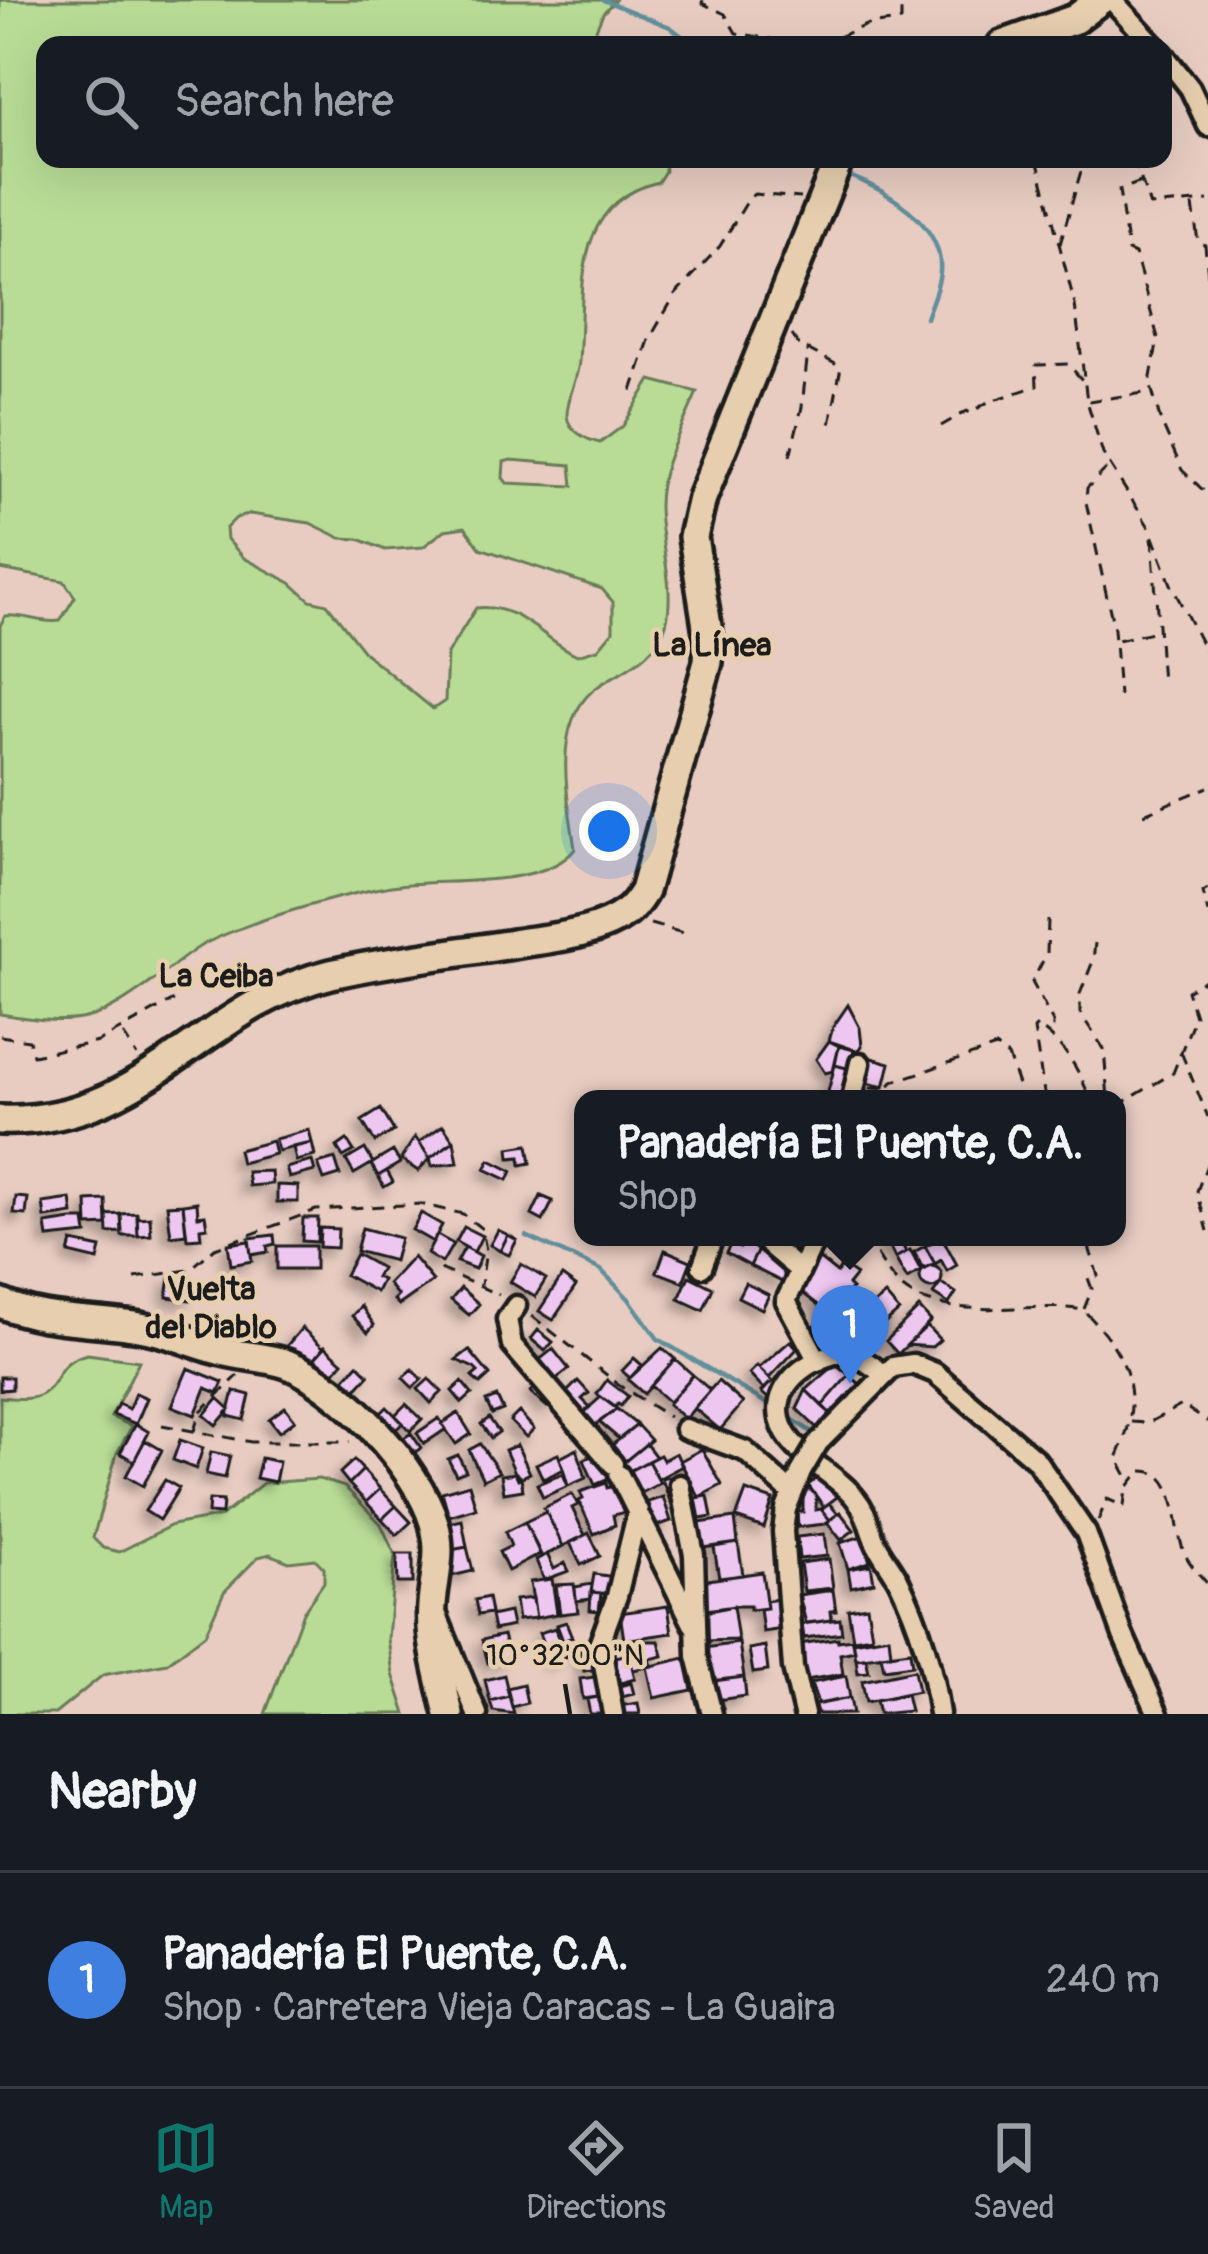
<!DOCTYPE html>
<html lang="en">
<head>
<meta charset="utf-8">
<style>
  :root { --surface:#171b24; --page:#20242c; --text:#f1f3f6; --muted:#9ea1a6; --line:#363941; --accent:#0f766e }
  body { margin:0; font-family:Pangolin,sans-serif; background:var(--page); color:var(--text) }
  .you { position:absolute; left:609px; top:831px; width:42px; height:42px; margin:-30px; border:9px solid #fff; border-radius:50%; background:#1a73e8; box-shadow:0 0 0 18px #1a73e833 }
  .badge { display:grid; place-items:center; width:78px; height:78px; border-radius:50%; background:var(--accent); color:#fff; font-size:39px; font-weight:700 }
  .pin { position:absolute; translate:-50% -99px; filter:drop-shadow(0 3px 6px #0008) }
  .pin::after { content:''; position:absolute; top:63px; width:42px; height:36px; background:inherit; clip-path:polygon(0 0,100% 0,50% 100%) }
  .popup { position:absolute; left:574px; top:1090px; width:552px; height:156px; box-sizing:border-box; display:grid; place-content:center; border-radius:24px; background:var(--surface); filter:drop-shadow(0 3px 9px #0005); font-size:39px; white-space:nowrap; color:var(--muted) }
  .popup b { font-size:45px; color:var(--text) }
  .popup::after { content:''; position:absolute; left:50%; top:100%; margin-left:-24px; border:24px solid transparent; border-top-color:var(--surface) }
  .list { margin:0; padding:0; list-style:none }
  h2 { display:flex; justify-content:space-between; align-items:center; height:156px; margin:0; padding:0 48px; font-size:51px }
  h2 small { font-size:39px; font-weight:400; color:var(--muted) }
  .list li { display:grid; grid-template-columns:78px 1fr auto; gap:36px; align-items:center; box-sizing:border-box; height:216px; padding:0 48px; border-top:3px solid var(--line) }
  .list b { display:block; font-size:45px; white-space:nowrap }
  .list p { margin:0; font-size:39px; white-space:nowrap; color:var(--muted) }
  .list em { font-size:39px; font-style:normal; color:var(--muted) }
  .icon { flex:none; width:66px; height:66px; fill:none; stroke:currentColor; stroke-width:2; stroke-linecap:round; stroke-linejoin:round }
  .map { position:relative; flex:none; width:1208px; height:1714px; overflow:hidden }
  .search { position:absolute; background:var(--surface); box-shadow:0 12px 48px #0002; left:36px; right:36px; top:36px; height:132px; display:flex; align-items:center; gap:30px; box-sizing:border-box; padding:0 42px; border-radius:24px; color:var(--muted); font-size:45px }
  .sheet { height:372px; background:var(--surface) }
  nav { display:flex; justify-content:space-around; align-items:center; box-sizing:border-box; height:168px; border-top:3px solid var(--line); background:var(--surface); font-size:33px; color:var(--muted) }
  nav a { display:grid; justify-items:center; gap:6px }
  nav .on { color:var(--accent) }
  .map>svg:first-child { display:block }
</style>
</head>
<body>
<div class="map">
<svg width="1208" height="1714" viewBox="0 0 1208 1714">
  <defs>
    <filter id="shadow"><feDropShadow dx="-7" dy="7" stdDeviation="6" flood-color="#0004"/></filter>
  </defs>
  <rect width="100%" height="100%" fill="#e8ccc2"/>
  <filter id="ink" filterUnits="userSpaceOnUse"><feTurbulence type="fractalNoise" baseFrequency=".00833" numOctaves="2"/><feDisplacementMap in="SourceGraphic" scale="24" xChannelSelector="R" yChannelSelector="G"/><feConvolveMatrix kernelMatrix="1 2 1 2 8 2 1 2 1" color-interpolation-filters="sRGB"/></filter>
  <g filter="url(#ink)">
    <path fill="#b8dc96" stroke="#6a7c59" stroke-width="3" fill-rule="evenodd" d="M0 0H615L603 13 589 45H45V159H664L665 171 658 182C570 204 585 290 579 361 578 378 567 398 567 415 568 431 587 440 600 443L623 426 651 380 697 392C683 427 659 467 659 505 659 542 676 588 666 624 656 657 626 668 600 685 549 719 568 797 575 849 545 888 447 879 400 885 379 887 357 893 337 898 295 909 245 924 206 943 190 951 176 965 161 975 95 1024 82 1027 0 1014V626L5 616C25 614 41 624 60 621L75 597 64 581 0 569ZM511 460 571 465 573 486 507 483 503 478 504 462ZM250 514 310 523 341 538 359 539 385 550 423 547 445 530 465 527 480 548 602 589 613 602V631L598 649 577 655C542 639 519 603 476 608L447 654 445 701 433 709 366 654 327 604 310 600 291 583 244 558 227 539 226 528 236 518Z
      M87 1354 139 1361 111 1417 132 1426 117 1453 93 1538 103 1548 119 1552 172 1525 222 1516 263 1483 319 1479 345 1487 381 1524 395 1555 388 1639 393 1674 406 1714H265L303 1612 324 1582V1568L315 1559 289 1562 270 1554 258 1557 224 1592 205 1634 167 1663 103 1675 55 1714H0V1397C13 1398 31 1401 42 1394 64 1379 52 1364 87 1354Z"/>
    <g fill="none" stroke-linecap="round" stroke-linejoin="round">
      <path stroke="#628f9b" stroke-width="4.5" d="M603 0 670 27 694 45
        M847 175C884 189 944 223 940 272 939 287 931 303 926 318
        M526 1236 601 1270 629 1299 658 1339 771 1406
        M790 1418 813 1433"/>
    </g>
    <path fill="#eec7f0" stroke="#1c1c1c" stroke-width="3" filter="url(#shadow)" d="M848 1005 860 1028 862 1046 858 1051 829 1041 833 1027Z
      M829 1041 839 1046 833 1071 825 1073 816 1059Z
      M839 1046 858 1051 854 1070 835 1065Z
      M868 1057 890 1063 884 1087 862 1082Z
      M835 1065 854 1070 846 1099H826Z
      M381 1109 394 1131 375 1142 362 1121Z
      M443 1125 454 1141 430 1158 419 1142Z
      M309 1130 312 1143 278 1151 275 1139Z
      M415 1137 430 1158 418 1171 401 1159Z
      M347 1140 354 1151 343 1157 337 1147Z
      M272 1141 275 1154 241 1163 238 1150Z
      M454 1141 458 1163 432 1166 430 1158Z
      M312 1143 315 1156 296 1161 293 1147Z
      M528 1145 531 1163 521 1165 520 1157 510 1158 509 1148Z
      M365 1149 373 1163 354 1174 346 1160Z
      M393 1151 400 1163 378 1176 371 1164Z
      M335 1159 340 1175 324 1180 318 1164Z
      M490 1160 512 1171 508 1180 485 1169Z
      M312 1161 315 1171 289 1178 286 1168Z
      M271 1171 272 1184 249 1186 247 1172Z
      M387 1171 393 1182 384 1187 378 1176Z
      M277 1185 298 1186V1202H277Z
      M541 1196 553 1201 543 1221 532 1215Z
      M16 1197 28 1198 26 1215 14 1214Z
      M71 1199 73 1214 45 1218 43 1203Z
      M106 1200 107 1225 88 1226 87 1201Z
      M197 1202 198 1216 205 1215 207 1227 200 1228 201 1238 187 1239 183 1204Z
      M183 1204 186 1234 171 1236 167 1205Z
      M137 1213 138 1236H122L121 1214Z
      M421 1213 442 1225 433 1242 412 1230Z
      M121 1214 122 1232 108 1233 107 1215Z
      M150 1217 151 1235 138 1236 137 1218Z
      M303 1218H318L317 1242 302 1241Z
      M72 1220H85L87 1234 48 1238 46 1224Z
      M464 1227 482 1236 474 1252 456 1242Z
      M320 1228 338 1229 337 1248 319 1247Z
      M362 1228 400 1238 394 1261 356 1251Z
      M498 1230 508 1235 500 1251 490 1245Z
      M274 1235 275 1244 267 1246 268 1252 251 1255 249 1238Z
      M437 1235 453 1244 442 1263 427 1254Z
      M508 1235 517 1240 509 1255 500 1251Z
      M745 1237 761 1244 750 1266 726 1253 731 1243 740 1248Z
      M898 1237 906 1252 895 1258 887 1242Z
      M942 1237 957 1265 947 1271 941 1260 935 1264 925 1246Z
      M249 1241 252 1261 231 1265 228 1244Z
      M72 1242 101 1248 98 1260 69 1253Z
      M761 1244 784 1267V1283L750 1266Z
      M277 1246H315V1269H277Z
      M925 1246 935 1264 924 1270 914 1252Z
      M465 1247 481 1256 475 1269 457 1262Z
      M665 1250 691 1261 683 1282 657 1272Z
      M910 1250 921 1271 907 1279 895 1258Z
      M356 1254 381 1268 376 1277 382 1280 376 1292 345 1275Z
      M413 1257 433 1281 399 1305 394 1300 398 1296 388 1284Z
      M817 1257 837 1273 842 1265 856 1275 848 1285 852 1289 826 1311 800 1291Z
      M521 1264 546 1279 535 1297 510 1282Z
      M920 1277a11 11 0 1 1 22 0a11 11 0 1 1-22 0Z
      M562 1276 576 1286 553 1320 539 1311Z
      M689 1276 713 1288 703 1310 679 1299Z
      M170 1278 194 1281 191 1300 167 1297Z
      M745 1283 769 1295 762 1309 738 1297Z
      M941 1283 956 1293 949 1304 933 1294Z
      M461 1288 479 1304 469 1315 451 1300Z
      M885 1295 899 1311 873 1334 859 1317Z
      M844 1305 856 1321 848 1328 845 1324 823 1340 814 1326Z
      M361 1306 374 1325 368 1332 352 1316Z
      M919 1308 931 1321 898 1354 886 1341Z
      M927 1326 940 1340 932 1347 907 1345Z
      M302 1328 324 1348 307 1367 278 1356Z
      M538 1330 553 1342 545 1351 531 1339Z
      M790 1341 797 1349 769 1378 759 1368Z
      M325 1346 343 1362 323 1385 305 1369Z
      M662 1348 675 1359 644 1394 628 1380Z
      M553 1349 569 1369 554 1381 538 1361Z
      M469 1350 490 1375 480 1384 472 1377 478 1372 474 1368 456 1360Z
      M634 1358 642 1365 630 1378 622 1371Z
      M675 1359 693 1375 669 1402 651 1386Z
      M358 1364 369 1375 346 1400 335 1389Z
      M836 1364 849 1375 822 1406 806 1390Z
      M757 1366 772 1381 764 1390 749 1374Z
      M188 1368 223 1382 218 1393 206 1388 195 1415 172 1406Z
      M412 1369 422 1379 413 1388 403 1378Z
      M693 1375 710 1390 685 1419 668 1404Z
      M849 1375 860 1384 832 1415 822 1406Z
      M0 1377H12V1389L0 1390Z
      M429 1379 442 1392 431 1403 418 1389Z
      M541 1380 558 1395 547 1407 530 1392Z
      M607 1380 628 1396 621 1406 618 1404 615 1407 597 1394Z
      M578 1381 589 1393 582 1399 590 1407 584 1413 566 1393Z
      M718 1381 743 1403 720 1430 694 1408Z
      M772 1381 779 1388 772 1402 761 1392Z
      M462 1382 472 1394 462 1403 452 1391Z
      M806 1390 832 1415 818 1429 797 1409Z
      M234 1391 250 1395 244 1420 228 1416Z
      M135 1393 147 1398 136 1424 113 1415 118 1404 129 1409Z
      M497 1397 503 1410 492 1414 486 1401Z
      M601 1397 617 1409 593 1427 582 1414Z
      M218 1398 230 1409 216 1425 204 1415Z
      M406 1404 422 1419 410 1431 395 1415Z
      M285 1407 295 1420 279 1432 269 1419Z
      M387 1407 403 1423 393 1432 378 1416Z
      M617 1409 637 1425 619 1439 599 1422Z
      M519 1412 534 1429 526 1437 510 1421Z
      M458 1413 471 1434 456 1444 442 1424Z
      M439 1418 446 1429 424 1444 417 1433Z
      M489 1418 499 1432 491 1438 481 1424Z
      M136 1424 149 1432 134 1461 120 1453Z
      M637 1425 651 1440 624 1462 612 1445Z
      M411 1433 421 1448 406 1459 395 1444Z
      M145 1440 162 1450 143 1486 126 1476Z
      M180 1440 203 1448 196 1469 173 1460Z
      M480 1444 499 1472 483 1480 469 1450Z
      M646 1444 656 1457 629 1471 624 1462Z
      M517 1445 530 1473 518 1479 505 1450Z
      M577 1449 586 1478 568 1486 560 1458Z
      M702 1449 722 1485 699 1497 680 1461Z
      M211 1452 230 1456 225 1478 206 1474Z
      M598 1452 621 1474 595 1485 584 1460Z
      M676 1453 682 1466 658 1479 648 1461 660 1455 663 1460Z
      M558 1454 564 1469 543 1479 536 1464Z
      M458 1455 466 1471 456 1475 448 1459Z
      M261 1458 279 1462 275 1482 256 1478Z
      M354 1460 363 1470 349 1484 340 1473Z
      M648 1461 660 1483 641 1493 629 1471Z
      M363 1470 380 1489 366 1502 349 1484Z
      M516 1473 521 1477 523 1490 504 1493 501 1475Z
      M824 1473 841 1494 824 1507 808 1485Z
      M563 1474 568 1486 543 1497 537 1484Z
      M670 1477 678 1498 670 1501 662 1479Z
      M165 1480 179 1488 159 1520 145 1511Z
      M606 1483 607 1488 623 1484 629 1511 613 1515 615 1525 594 1534 579 1501 583 1499 580 1492Z
      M469 1484 476 1508 449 1516 442 1492Z
      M380 1489 396 1506 382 1519 366 1502Z
      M803 1490H811L816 1496V1510L821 1509 830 1520 825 1524 798 1527 797 1512H803Z
      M746 1491 773 1500 764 1528 736 1518Z
      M572 1494 578 1505 572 1508 585 1535 563 1546 544 1508Z
      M708 1496 712 1517 700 1519 696 1498Z
      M663 1497 671 1521 654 1527 645 1503Z
      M209 1500 223 1501 222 1514 208 1513Z
      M829 1503 838 1514 830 1520 821 1509Z
      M396 1506 411 1522 397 1535 382 1519Z
      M546 1512 563 1546 542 1557 525 1522Z
      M840 1512 854 1530 841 1540 827 1522Z
      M735 1518 738 1543 703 1548 699 1523Z
      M462 1520 467 1547 446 1551 445 1524Z
      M525 1522 540 1554 508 1571 499 1552 511 1546 505 1532Z
      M589 1533 600 1556 581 1565 570 1543Z
      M824 1534 827 1556 799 1559 797 1537Z
      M862 1536 870 1562 848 1569 840 1543Z
      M738 1543 743 1575 719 1578 714 1547Z
      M467 1547 473 1571 452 1576 446 1551Z
      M397 1554H413V1583H398Z
      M547 1554 554 1569 565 1563 569 1571 544 1580 536 1560Z
      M829 1559 833 1588 804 1591 800 1563Z
      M871 1565 874 1582 851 1587 848 1569Z
      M762 1572 767 1608 750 1610V1606H735L705 1610 701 1581Z
      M594 1574 615 1577 611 1594 591 1592Z
      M552 1579 557 1614 536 1618 530 1582Z
      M574 1584 578 1612 560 1614 556 1585Z
      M592 1584 591 1599 576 1601 575 1587Z
      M833 1590 836 1611H831L832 1620 806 1623 799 1595Z
      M591 1592 601 1593 599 1611 590 1610Z
      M488 1597 491 1613 478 1615 475 1600Z
      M533 1598 536 1618 518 1620 515 1600Z
      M778 1599 783 1629 763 1632 760 1609 767 1608 766 1601Z
      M668 1606 672 1633 624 1640 620 1613Z
      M733 1606 738 1640 704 1641 700 1613Z
      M867 1606 872 1636 853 1639 848 1609Z
      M509 1612 512 1626 494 1630 491 1616Z
      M840 1619 842 1633 804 1638 802 1624Z
      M566 1622 572 1637 563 1641 557 1625Z
      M555 1628 560 1643 545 1649 539 1633Z
      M503 1635 509 1658 488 1663 482 1640Z
      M889 1636 891 1654 856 1659 853 1642Z
      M838 1638V1641L853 1639 855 1651 840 1654 843 1674 806 1680 800 1644Z
      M595 1640 599 1669 584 1671 580 1642Z
      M646 1641H659L663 1656 650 1659 652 1666 633 1670 627 1645Z
      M563 1642 568 1656 552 1661 548 1648Z
      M627 1643 629 1654 610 1658 608 1647Z
      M739 1643 744 1677 710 1681 705 1648Z
      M765 1646 768 1671 753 1673 749 1649Z
      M910 1651 912 1665 884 1669 881 1655Z
      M629 1654 635 1679 613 1685 610 1658Z
      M685 1658 692 1690 654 1698 647 1667Z
      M866 1658 869 1672 858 1673 856 1659Z
      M914 1670 918 1691 866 1702 862 1681Z
      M504 1675 509 1696 490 1701 485 1680Z
      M601 1676 604 1696 583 1699 580 1679Z
      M846 1676 850 1698 818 1704 811 1683Z
      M744 1677 746 1696 717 1700 714 1681Z
      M631 1683 634 1694 618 1698 615 1687Z
      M523 1684 527 1703 512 1707 507 1688Z
      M906 1694 910 1711 879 1714 876 1700Z
      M509 1696 514 1714 493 1711 490 1701Z
      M604 1696 607 1714H590L587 1699Z
      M850 1698 853 1714H817L815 1705Z
      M638 1703 640 1714H620L619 1706Z"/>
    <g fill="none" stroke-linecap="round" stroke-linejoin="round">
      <defs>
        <path id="street" d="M1112 0 1154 45
          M1163 54 1190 88 1208 126
          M852 1099 860 1063
          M760 1237 800 1271
          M816 1237 786 1301 818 1361
          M702 1267 713 1237
          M516 1306 507 1319 512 1345 613 1464
          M884 1374 852 1352C818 1352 772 1380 780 1419 788 1455 835 1471 856 1499 867 1512 868 1525 875 1541 881 1555 892 1567 899 1581 919 1622 933 1669 939 1714
          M685 1429 745 1451 792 1493
          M818 1443 893 1367 913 1364 935 1373 1036 1460 1086 1533 1123 1635 1158 1714
          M801 1472 786 1509 783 1531 793 1668 804 1714
          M619 1475 693 1624
          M680 1485 694 1555 697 1656 712 1714
          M436 1613 477 1714
          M613 1714 600 1642 617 1596 638 1511"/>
        <path id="secondary" d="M1002 45 1075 19 1100 0
          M0 1120C146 1125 201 1005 331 974 390 960 452 954 513 944 550 938 596 935 627 912 635 906 639 899 644 891L708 662 709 639 693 537 702 498 839 159
          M0 1303C41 1321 83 1319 126 1325 157 1328 185 1340 215 1349 239 1357 264 1356 287 1364 341 1385 418 1467 434 1523 443 1553 434 1576 432 1605 429 1640 441 1680 449 1714"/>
      </defs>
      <use href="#street" stroke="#1c1c1c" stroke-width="27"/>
      <use href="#secondary" stroke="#1c1c1c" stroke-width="36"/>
      <path stroke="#1c1c1c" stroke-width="3" stroke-dasharray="12 9" stroke-linecap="butt" d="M703 0 702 3 725 14 736 33 806 45
        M819 45 866 25 901 21V0
        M1037 159 1075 305 1087 401 1103 454 1149 527 1171 584 1208 657
        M1134 159 1150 206 1208 201
        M1141 182 1119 190 1128 251 1135 254 1158 338 1150 383 1160 419 1182 470 1207 494
        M1193 205 1198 242 1205 245 1208 276
        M1060 244 1081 171
        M792 335 798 344 841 367 830 425
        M632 391 649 340 675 295 720 246 748 200 754 194 800 198
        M1089 401 1151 392
        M941 426 967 411 970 413 988 402 1037 386 1036 365 1068 364 1083 381
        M790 456 802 407 808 351
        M1106 469 1087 488 1086 502 1114 629 1119 696
        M1152 538 1162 683
        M1118 640 1156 631
        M1144 814 1208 787
        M1208 889 1203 892 1208 913
        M1048 920 1047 953 1032 982 1053 1022V1034
        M650 924 687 934
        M1095 943 1093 961 1080 994V1013L1104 1049 1108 1099
        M123 1034 137 1056
        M0 1036 29 1040 33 1055 98 1042 174 1000
        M1181 1052 1208 1117
        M870 1088 886 1089 892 1082 996 1047 1008 1056 1023 1099
        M1045 1099 1034 1029 1037 1026C1064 1044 1079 1069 1090 1099
        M1117 1106 1173 1073 1195 1016 1187 991 1208 978
        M1117 1152 1126 1189 1117 1198
        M1208 1162 1197 1191 1208 1231
        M866 1237C876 1252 885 1271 898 1284 941 1325 1030 1300 1083 1310 1130 1355 1145 1397 1117 1458L1130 1481
        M440 1269 499 1295
        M135 1278 189 1270 215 1248 316 1210 420 1204 463 1214 482 1229 486 1250 481 1285
        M1084 1309 1092 1289 1088 1278 1098 1276 1086 1237
        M532 1316 622 1387 669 1417
        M1131 1422 1148 1423 1182 1405 1208 1422
        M162 1425 251 1442H350
        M194 1431 200 1412 238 1376
        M1098 1521 1107 1499 1124 1506 1126 1489 1140 1471C1180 1468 1173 1526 1184 1552 1189 1564 1199 1574 1208 1584"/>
      <use href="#street" stroke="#e6ceae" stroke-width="18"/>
      <use href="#secondary" stroke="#e6ceae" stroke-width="27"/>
      <defs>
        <path id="street-bridge" d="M801 1472 818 1443"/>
      </defs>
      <use href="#street-bridge" stroke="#1c1c1c" stroke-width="27" stroke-linecap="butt"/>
      <use href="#street-bridge" stroke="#e6ceae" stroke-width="18"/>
    </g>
  </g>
  <path fill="none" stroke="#1c1c1c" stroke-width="4.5" d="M565 1684 570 1714"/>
  <g text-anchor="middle" stroke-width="9" stroke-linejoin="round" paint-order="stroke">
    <g font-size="33" font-weight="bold" fill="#1c1c1c" stroke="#e6ceae">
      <text x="712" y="656">La Línea</text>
      <text x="216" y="987">La Ceiba</text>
      <text x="211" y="1300">Vuelta<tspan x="211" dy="38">del Diablo</tspan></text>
    </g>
  </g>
  <g font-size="30" text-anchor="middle" fill="#1c1c1c" stroke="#e6ceae" stroke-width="9" stroke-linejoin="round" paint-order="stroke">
    <text x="565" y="1665">10°32'00"N</text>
  </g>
</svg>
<div class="you"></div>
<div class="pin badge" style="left:850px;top:1384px;background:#3f7fe0">1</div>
<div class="popup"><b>Panadería El Puente, C.A.</b>Shop</div>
<div class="search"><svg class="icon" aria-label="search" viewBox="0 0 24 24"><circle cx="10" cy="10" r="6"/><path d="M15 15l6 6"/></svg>Search here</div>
</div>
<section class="sheet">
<h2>Nearby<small></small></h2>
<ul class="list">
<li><span class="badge" style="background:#3f7fe0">1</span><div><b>Panadería El Puente, C.A.</b><p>Shop · Carretera Vieja Caracas - La Guaira</p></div><em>240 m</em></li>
</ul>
</section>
<nav>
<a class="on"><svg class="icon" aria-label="map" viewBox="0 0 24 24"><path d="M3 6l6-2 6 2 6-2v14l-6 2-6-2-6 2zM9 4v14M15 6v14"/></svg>Map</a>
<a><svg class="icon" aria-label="directions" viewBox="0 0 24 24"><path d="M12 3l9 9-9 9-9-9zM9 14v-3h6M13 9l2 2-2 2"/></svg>Directions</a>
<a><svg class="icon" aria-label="saved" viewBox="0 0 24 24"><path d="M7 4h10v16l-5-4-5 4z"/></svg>Saved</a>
</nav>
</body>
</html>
